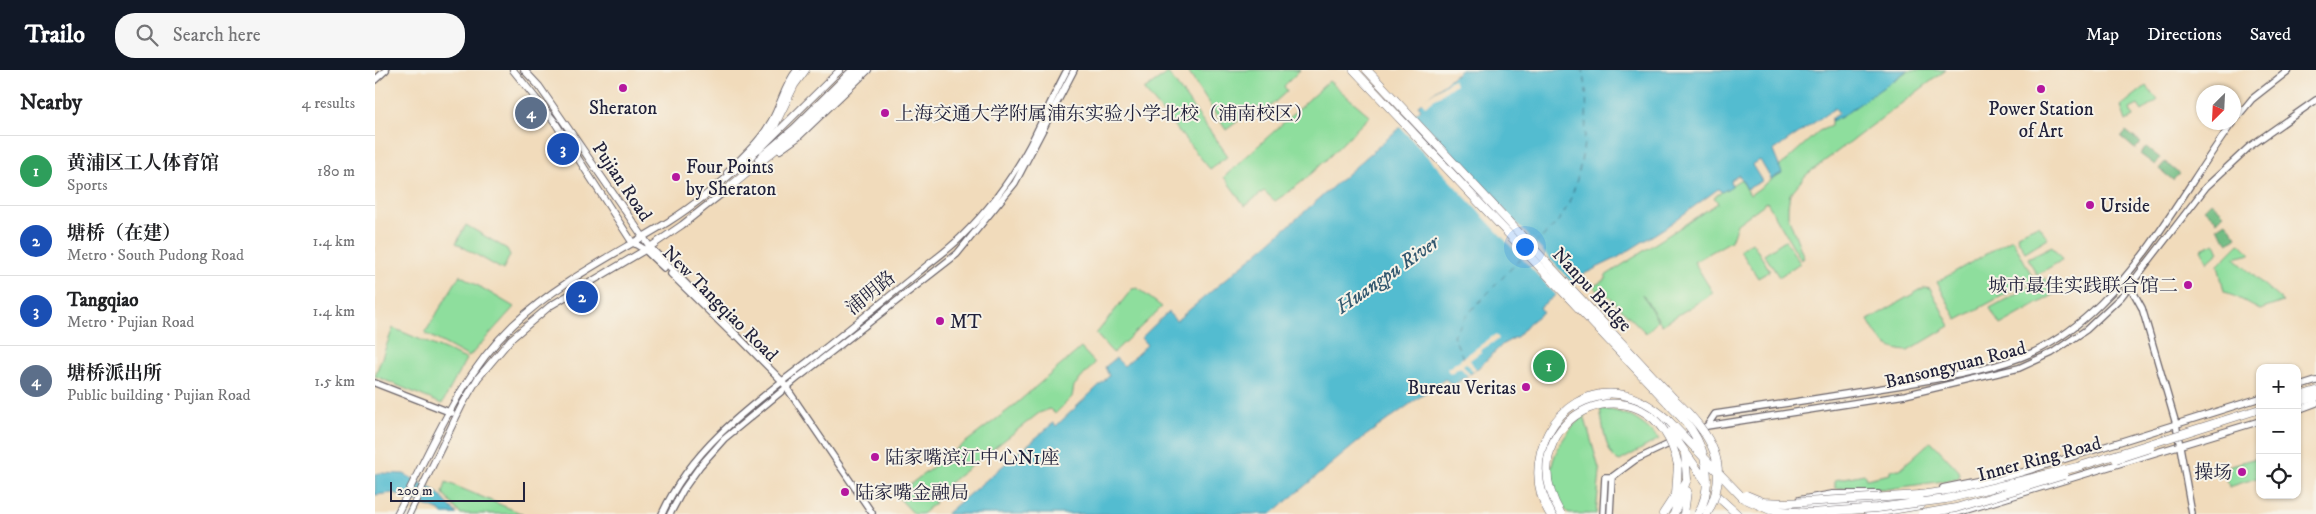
<!DOCTYPE html>
<html lang="en">
<head>
<meta charset="utf-8">
<style>
  :root { --surface:#fff; --page:#f6f6f6; --text:#202124; --muted:#757577; --line:#e0e0e0; --accent:#111827 }
  body { margin:0; font-family:"IM FELL DW Pica","Noto Serif SC",serif; background:var(--page); color:var(--text) }
  .controls { position:absolute; right:15px; bottom:15px; display:grid; overflow:hidden; border-radius:10px; box-shadow:0 1px 4px #0004 }
  .controls button { width:45px; height:45px; display:grid; place-items:center; padding:0; border:0; border-bottom:1px solid var(--line); background:var(--surface); color:var(--text); font:25px sans-serif }
  .compass { position:absolute; left:1821px; top:15px; width:45px; height:45px; border-radius:50%; background:var(--surface); box-shadow:0 1px 4px #0004; rotate:204deg }
  .scale { position:absolute; left:15px; bottom:12px; width:135px; box-sizing:border-box; padding-left:5px; border:2px solid #22223b; border-top:0; font-size:14px; line-height:18px; white-space:nowrap; color:#22223b; -webkit-text-stroke:4px #f7f3e8; paint-order:stroke }
  .you { position:absolute; left:1149px; top:176px; width:18px; height:18px; margin:-12px; border:4px solid #fff; border-radius:50%; background:#1a73e8; box-shadow:0 0 0 8px #1a73e833 }
  .badge { display:grid; place-items:center; width:32px; height:32px; border-radius:50%; background:var(--accent); color:#fff; font-size:16px; font-weight:700 }
  .pin { position:absolute; translate:-50% -50%; border:2px solid #fff; box-shadow:0 1px 5px #0006 }
  .list { margin:0; padding:0; list-style:none }
  h2 { display:flex; justify-content:space-between; align-items:center; height:65px; margin:0; padding:0 20px; font-size:21px }
  h2 small { font-size:16px; font-weight:400; color:var(--muted) }
  .list li { display:grid; grid-template-columns:32px 1fr auto; gap:15px; align-items:center; box-sizing:border-box; height:70px; padding:0 20px; border-top:1px solid var(--line) }
  .list b { display:block; font-size:19px; white-space:nowrap }
  .list p { margin:0; font-size:16px; white-space:nowrap; color:var(--muted) }
  .list em { font-size:16px; font-style:normal; color:var(--muted) }
  .icon { flex:none; width:28px; height:28px; fill:none; stroke:currentColor; stroke-width:2; stroke-linecap:round; stroke-linejoin:round }
  .map { position:relative; flex:none; width:1941px; height:444px; overflow:hidden }
  header { display:flex; align-items:center; gap:30px; box-sizing:border-box; height:70px; padding:0 25px; background:var(--accent); color:#fff }
  header strong { font-size:24px }
  nav { display:flex; gap:28px; margin-inline-start:auto; font-size:18px }
  .search { width:350px; height:45px; background:var(--page); display:flex; align-items:center; gap:12px; box-sizing:border-box; padding:0 18px; border-radius:20px; color:var(--muted); font-size:19px }
  main { display:flex }
  aside { flex:1; background:var(--surface) }
  .map>svg:first-child { display:block }
</style>
</head>
<body>
<header>
<strong>Trailo</strong>
<div class="search"><svg class="icon" aria-label="search" viewBox="0 0 24 24"><circle cx="10" cy="10" r="6"/><path d="M15 15l6 6"/></svg>Search here</div>
<nav><a>Map</a><a>Directions</a><a>Saved</a></nav>
</header>
<main>
<aside>
<h2>Nearby<small>4 results</small></h2>
<ul class="list">
<li><span class="badge" style="background:#2e9e5b">1</span><div><b>黄浦区工人体育馆</b><p>Sports</p></div><em>180 m</em></li>
<li><span class="badge" style="background:#1a4fb4">2</span><div><b>塘桥（在建）</b><p>Metro · South Pudong Road</p></div><em>1.4 km</em></li>
<li><span class="badge" style="background:#1a4fb4">3</span><div><b>Tangqiao</b><p>Metro · Pujian Road</p></div><em>1.4 km</em></li>
<li><span class="badge" style="background:#5c6f8a">4</span><div><b>塘桥派出所</b><p>Public building · Pujian Road</p></div><em>1.5 km</em></li>
</ul>
</aside>
<div class="map">
<svg width="1941" height="444" viewBox="0 0 1941 444">
  <rect width="100%" height="100%" fill="#f7f3e8"/>
  <filter id="ink" filterUnits="userSpaceOnUse"><feTurbulence type="fractalNoise" baseFrequency=".02" numOctaves="2"/><feDisplacementMap in="SourceGraphic" scale="10" xChannelSelector="R" yChannelSelector="G"/><feConvolveMatrix kernelMatrix="1 2 1 2 8 2 1 2 1" color-interpolation-filters="sRGB"/></filter>
  <filter id="wash" filterUnits="userSpaceOnUse"><feTurbulence type="fractalNoise" baseFrequency=".0096" numOctaves="4" result="noise"/><feDisplacementMap in="SourceGraphic" scale="20" xChannelSelector="R" yChannelSelector="G"/><feGaussianBlur stdDeviation="1.12" result="paint"/><feColorMatrix in="noise" values="0 0 0 0 0 0 0 0 0 0 0 0 0 0 0 0 0 1.4 0 .05"/><feComposite in="paint" operator="in"/></filter>
  <g filter="url(#wash)">
    <rect width="100%" height="100%" fill="#f1dbbb"/>
    <path fill="#8ede9d" stroke="#58806c" d="M812 0H925L909 16 912 21 888 43 882 37 851 60Z
      M1534 0H1571L1431 105 1415 124 1413 136V146L1429 188 1426 190 1392 132 1362 154 1356 171 1319 192 1338 223 1287 255 1267 224 1283 251 1271 263 1226 219 1223 221 1219 216 1232 208 1230 206 1343 133 1339 127 1366 109 1375 125 1406 103 1404 97 1444 61 1456 56V51Z
      M793 3 853 86 835 99 769 20Z
      M954 11 995 46C964 75 937 109 900 131L889 121 870 136 849 107Z
      M1771 16 1783 30 1767 41 1763 35 1755 39 1758 47 1751 51 1746 36Z
      M91 155 132 179 135 185 128 200 81 173Z
      M1663 155 1673 168 1650 182 1642 168 1643 164Z
      M1637 169 1659 209 1582 250 1562 212Z
      M1410 170 1425 193 1404 207 1389 184Z
      M1377 172 1395 201 1383 208 1365 180Z
      M1840 173 1844 182 1833 192 1826 179Z
      M1865 173 1876 184 1859 188 1908 232 1885 240 1849 221 1843 195Z
      M1677 176 1687 190 1662 205 1653 188Z
      M85 205 139 237 94 287 50 263Z
      M1670 208 1680 224 1625 255 1615 238Z
      M1550 217 1555 218 1575 256 1533 281C1510 280 1503 268 1493 250Z
      M762 218 787 237 738 283 721 264 757 219Z
      M18 258 91 289 67 334 0 306Z
      M706 278 720 293 699 316 697 327 680 344 675 339 664 343 558 426 560 433 547 444H539L521 425 636 338Z
      M1225 339C1251 340 1267 351 1284 369L1245 391C1230 387 1228 353 1225 339Z
      M1209 345 1225 402 1221 444H1194C1159 411 1181 371 1209 345Z
      M1556 371 1584 401 1585 405 1582 409 1514 419 1460 418V410L1489 404 1491 409 1515 404V400L1525 399Z
      M1885 387V407L1854 417 1849 397Z
      M71 412 148 444H85L68 423Z"/>
    <path fill="#72bd84" stroke="#4a7060" d="M1751 61 1766 73 1760 79 1746 67Z
      M1771 77 1785 88 1780 95 1765 84Z
      M1790 92 1804 104 1798 110 1784 99Z
      M1836 132 1849 144 1842 151 1829 139Z
      M1851 152 1862 167 1854 173 1842 158Z"/>
    <path fill="#53bcd0" stroke="#3a6f86" d="M1086 0H1533L1466 47 1456 51 1457 48 1464 43 1460 38 1398 81 1407 103 1396 109 1385 90 1377 95 1387 111 1372 119 1364 105 1356 110 1357 116 1347 122 1343 119 1291 157 1242 188 1209 204 1165 237 1168 242 1154 253 1143 266 1128 274 1101 300 1078 315 1070 309 989 367 896 444H571L676 355 679 353 681 356 734 306 730 297 741 288 749 296 772 275 766 268 793 242 801 251 895 172 1046 39 1043 35Z
      M4 403 29 404 61 421 82 444H68L65 441 19 423 0 425V404Z"/>
    <path fill="#f1dbbb" d="M1078 9 1081 14 1050 36 1046 31Z
      M1038 42 1199 215 1183 227 1023 55Z
      M1121 264 1124 269 1106 280V282L1095 290 1101 300 1098 302 1091 293 1088 295 1095 305 1093 306 1085 297 1075 304 1072 299Z"/>
    <g fill="none" stroke-linecap="round" stroke-linejoin="round">
      <path stroke="#33586f" stroke-width="1" stroke-dasharray="6 5" stroke-linecap="butt" d="M1159 175C1168 166 1179 157 1186 147 1208 116 1217 36 1208 0
        M1088 288 1078 265 1092 245 1149 185"/>
    </g>
  </g>
  <g filter="url(#ink)">
    <g fill="none" stroke-linecap="round" stroke-linejoin="round">
      <defs>
        <path id="secondary" d="M0 10 11 0
          M1858 52 1877 29 1914 0
          M275 177 407 311 497 443
          M269 179 289 198
          M296 204 359 266
          M1750 207 1767 238 1801 354 1817 444
          M0 313 77 343
          M1332 356 1340 344C1402 335 1465 325 1527 315 1571 307 1618 300 1659 282 1684 270 1707 252 1726 233 1780 180 1814 112 1858 52
          M287 444C319 373 385 329 444 283 478 256 511 229 544 202 558 190 572 181 585 168 613 141 637 109 655 75 668 50 679 24 692 0
          M295 444 308 420 325 396 349 369 424 307 582 184 640 113 699 0
          M1228 444 1230 407H1237L1260 390 1332 356 1530 325 1644 298 1677 283 1711 260 1746 227 1831 117 1874 77 1941 30
          M1235 444 1237 407"/>
        <path id="primary" d="M138 0 179 51 257 172 269 179
          M149 0 164 16 275 177
          M384 80 465 0
          M405 80 422 68 493 0
          M383 89 419 58 477 0
          M352 103C367 87 385 72 396 52 406 35 409 16 422 0
          M1922 317 1941 311
          M1922 340 1941 333
          M1568 418 1612 409
          M1597 418 1885 328
          M1424 430 1458 424H1503
          M1407 437H1426
          M1421 439 1526 431
          M22 444C57 378 83 308 138 255 183 212 241 184 293 152 323 133 350 110 376 86
          M34 444 87 335 103 308 136 269 175 236 275 177 307 155 359 114
          M1578 444 1885 351"/>
        <path id="highway" d="M979 0 1293 333
          M992 0 1299 329
          M374 88 400 54 419 15 430 0
          M356 116 424 60 485 0
          M1922 327 1941 321
          M1922 332 1941 327
          M1203 337 1230 329
          M1267 338 1276 342 1296 362
          M1170 381C1165 402 1169 426 1181 444
          M1341 425 1362 444
          M1545 425 1601 417
          M1175 444C1143 394 1180 317 1243 324 1262 326 1279 338 1293 350
          M1288 444 1301 424 1303 395
          M1299 444 1312 409
          M1309 444 1312 421
          M1493 444 1546 435"/>
      </defs>
      <use href="#secondary" stroke="#6a6368" stroke-width="8"/>
      <use href="#primary" stroke="#6a6368" stroke-width="8"/>
      <use href="#highway" stroke="#6a6368" stroke-width="9"/>
      <use href="#secondary" stroke="#fff" stroke-width="5.5"/>
      <use href="#primary" stroke="#fff" stroke-width="6"/>
      <use href="#highway" stroke="#fff" stroke-width="8"/>
      <defs>
        <path id="highway-bridge" d="M1299 329C1335 362 1358 396 1332 444
          M1293 333C1300 341 1310 350 1316 359 1333 384 1338 418 1323 444
          M1293 350 1368 428 1395 440 1436 443 1502 438 1571 429 1702 397 1885 339
          M1296 362 1332 413
          M1310 384 1312 409
          M1741 389 1775 378
          M1371 425 1388 432 1412 433 1545 425
          M1186 444C1127 345 1277 279 1303 395
          M1547 444 1581 438 1689 405"/>
      </defs>
      <use href="#highway-bridge" stroke="#6a6368" stroke-width="9" stroke-linecap="butt"/>
      <use href="#highway-bridge" stroke="#fff" stroke-width="8"/>
    </g>
  </g>
  <g fill="#b5179e" stroke="#f7f3e8" stroke-width="2">
    <circle cx="248" cy="18" r="5"/>
    <circle cx="1666" cy="19" r="5"/>
    <circle cx="510" cy="43" r="5"/>
    <circle cx="301" cy="107" r="5"/>
    <circle cx="1715" cy="135" r="5"/>
    <circle cx="1813" cy="215" r="5"/>
    <circle cx="565" cy="251" r="5"/>
    <circle cx="1151" cy="317" r="5"/>
    <circle cx="500" cy="387" r="5"/>
    <circle cx="1867" cy="402" r="5"/>
    <circle cx="470" cy="422" r="5"/>
  </g>
  <g text-anchor="middle" stroke-width="4" stroke-linejoin="round" paint-order="stroke">
    <g font-size="19" fill="#22223b" stroke="#f7f3e8" text-anchor="start">
      <text x="248" y="44" text-anchor="middle">Sheraton</text>
      <text x="1666" y="45" text-anchor="middle">Power Station<tspan x="1666" dy="22">of Art</tspan></text>
      <text x="520" y="50">上海交通大学附属浦东实验小学北校（浦南校区）</text>
      <text x="311" y="103">Four Points<tspan x="311" dy="22">by Sheraton</tspan></text>
      <text x="1725" y="142">Urside</text>
      <text x="1803" y="222" text-anchor="end">城市最佳实践联合馆二</text>
      <text x="575" y="258">MT</text>
      <text x="1141" y="324" text-anchor="end">Bureau Veritas</text>
      <text x="510" y="394">陆家嘴滨江中心N1座</text>
      <text x="1857" y="409" text-anchor="end">操场</text>
      <text x="480" y="429">陆家嘴金融局</text>
    </g>
    <g font-size="19" fill="#22223b" stroke="#f7f3e8">
      <text transform="translate(248 111) rotate(56)" y="7">Pujian Road</text>
      <text transform="translate(1218 219) rotate(47)" y="7">Nanpu Bridge</text>
      <text transform="translate(495 222) rotate(-39)" y="7">浦明路</text>
      <text transform="translate(346 233) rotate(45)" y="7">New Tangqiao Road</text>
      <text transform="translate(1580 294) rotate(-14)" y="7">Bansongyuan Road</text>
      <text transform="translate(1664 388) rotate(-15)" y="7">Inner Ring Road</text>
    </g>
    <g font-size="20" font-style="italic" fill="#33586f" stroke="#f7f3e8">
      <text transform="translate(1012 204) rotate(-35)" y="7">Huangpu River</text>
    </g>
  </g>
</svg>
<div class="controls">
<button>+</button>
<button>−</button>
<button><svg class="icon" aria-label="locate" viewBox="0 0 24 24"><circle cx="12" cy="12" r="6"/><path d="M12 2v4M12 18v4M2 12h4M18 12h4"/></svg></button>
</div>
<svg class="compass" viewBox="-18 -18 36 36"><path d="M0-13l5 13h-10z" fill="#e53935"/><path d="M0 13l5-13h-10z" fill="#757577"/></svg>
<div class="scale">200 m</div>
<div class="you"></div>
<div class="pin badge" style="left:1174px;top:296px;background:#2e9e5b">1</div>
<div class="pin badge" style="left:207px;top:227px;background:#1a4fb4">2</div>
<div class="pin badge" style="left:188px;top:79px;background:#1a4fb4">3</div>
<div class="pin badge" style="left:156px;top:43px;background:#5c6f8a">4</div>
</div>
</main>
</body>
</html>
